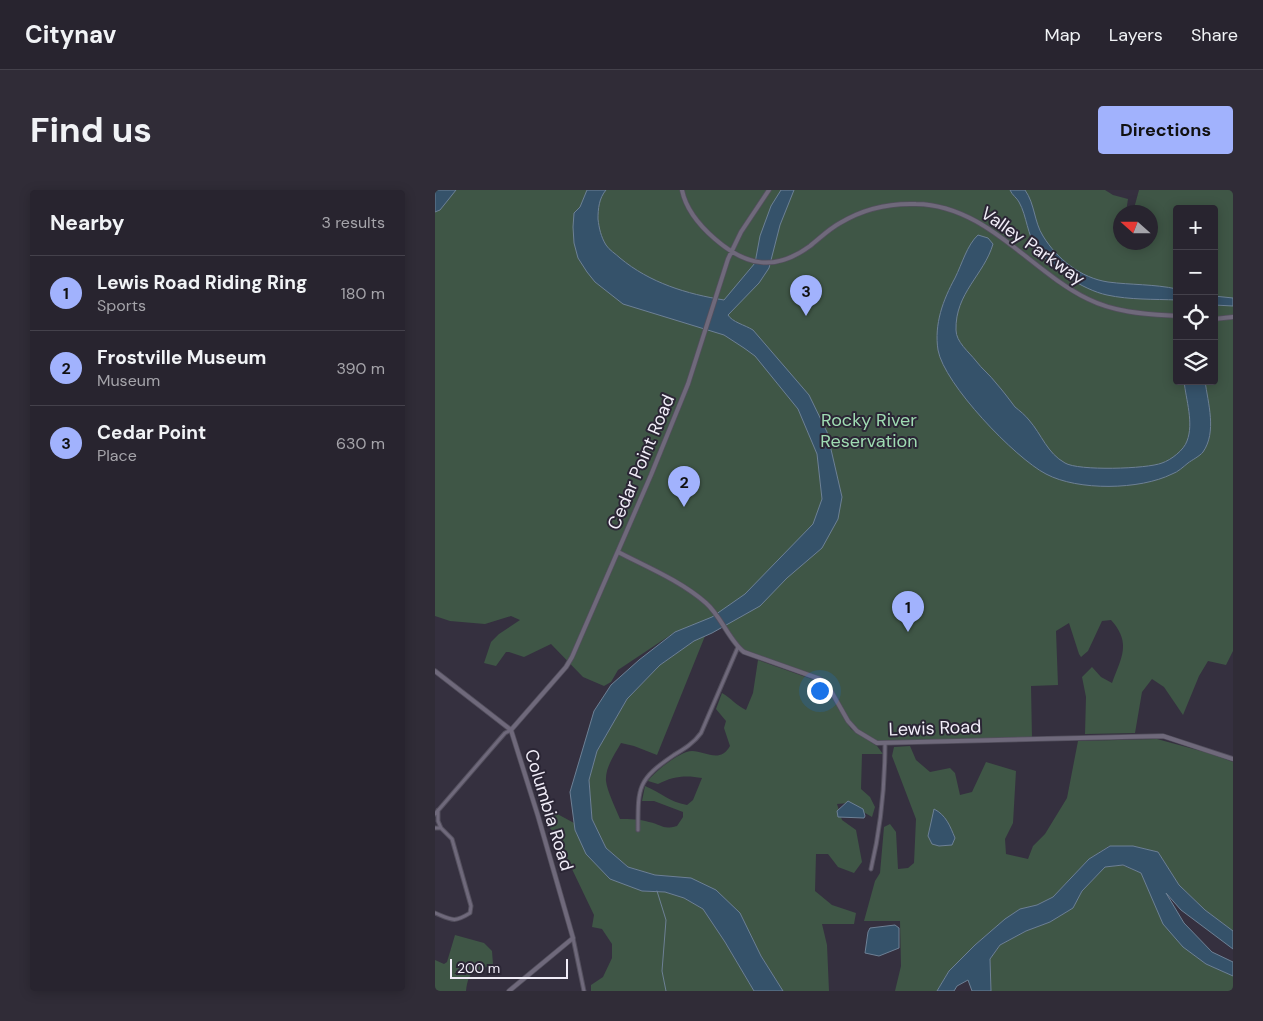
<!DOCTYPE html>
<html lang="en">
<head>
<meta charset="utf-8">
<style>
  :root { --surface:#28242f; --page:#302c37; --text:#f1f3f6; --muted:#a5a4aa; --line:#44414b; --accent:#a1b2fd }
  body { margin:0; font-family:"DM Sans",sans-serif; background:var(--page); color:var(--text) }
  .controls { position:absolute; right:15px; top:15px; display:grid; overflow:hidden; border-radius:5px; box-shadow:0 2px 12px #0003 }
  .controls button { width:45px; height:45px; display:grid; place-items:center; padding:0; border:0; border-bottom:1px solid var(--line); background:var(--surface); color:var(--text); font:25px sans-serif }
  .compass { position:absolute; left:678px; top:15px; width:45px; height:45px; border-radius:50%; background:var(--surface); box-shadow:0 2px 12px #0003; rotate:291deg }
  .scale { position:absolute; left:15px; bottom:12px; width:118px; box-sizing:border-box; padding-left:5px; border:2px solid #f1edf8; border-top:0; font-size:14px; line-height:18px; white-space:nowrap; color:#f1edf8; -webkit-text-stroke:4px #2b2635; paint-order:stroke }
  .you { position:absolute; left:384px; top:500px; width:18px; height:18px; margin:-12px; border:4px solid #fff; border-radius:50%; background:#1a73e8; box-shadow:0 0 0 8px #1a73e833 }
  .badge { display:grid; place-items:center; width:32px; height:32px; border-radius:50%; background:var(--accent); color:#111; font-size:16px; font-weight:700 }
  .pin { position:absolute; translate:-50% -41px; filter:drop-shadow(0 1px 2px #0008) }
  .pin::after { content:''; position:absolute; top:26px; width:18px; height:15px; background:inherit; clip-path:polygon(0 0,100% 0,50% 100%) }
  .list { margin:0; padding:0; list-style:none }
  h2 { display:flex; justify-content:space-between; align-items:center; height:65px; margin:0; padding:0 20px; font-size:21px }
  h2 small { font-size:16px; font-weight:400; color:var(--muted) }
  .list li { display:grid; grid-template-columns:32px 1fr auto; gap:15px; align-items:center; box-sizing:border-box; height:75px; padding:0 20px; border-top:1px solid var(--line) }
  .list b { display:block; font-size:19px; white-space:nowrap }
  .list p { margin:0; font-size:16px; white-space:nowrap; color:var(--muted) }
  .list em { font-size:16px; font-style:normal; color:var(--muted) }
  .icon { flex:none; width:28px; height:28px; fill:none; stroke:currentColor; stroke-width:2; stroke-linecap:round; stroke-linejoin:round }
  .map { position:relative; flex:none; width:798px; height:801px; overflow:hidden; border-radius:5px }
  header { display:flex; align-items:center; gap:30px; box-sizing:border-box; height:70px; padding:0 25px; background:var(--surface); border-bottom:1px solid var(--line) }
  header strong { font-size:24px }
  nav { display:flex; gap:28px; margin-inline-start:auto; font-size:18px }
  .intro { display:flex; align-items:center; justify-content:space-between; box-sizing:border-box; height:120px; padding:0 30px }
  h1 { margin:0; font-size:35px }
  .button { padding:12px 22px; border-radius:5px; background:var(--accent); color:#111; font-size:18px; font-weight:700 }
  main { display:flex; gap:30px; padding:0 30px }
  aside { flex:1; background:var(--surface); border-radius:5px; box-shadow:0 2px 12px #0003 }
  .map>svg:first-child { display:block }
</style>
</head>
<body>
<header>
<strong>Citynav</strong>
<nav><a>Map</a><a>Layers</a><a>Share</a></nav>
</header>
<div class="intro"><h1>Find us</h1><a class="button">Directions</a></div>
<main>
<aside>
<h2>Nearby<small>3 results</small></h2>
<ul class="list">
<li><span class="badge">1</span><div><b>Lewis Road Riding Ring</b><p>Sports</p></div><em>180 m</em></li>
<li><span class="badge">2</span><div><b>Frostville Museum</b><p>Museum</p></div><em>390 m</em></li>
<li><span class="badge">3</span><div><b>Cedar Point</b><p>Place</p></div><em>630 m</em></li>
</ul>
</aside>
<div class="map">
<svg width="798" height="801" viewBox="0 0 798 801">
  <rect width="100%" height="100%" fill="#35303f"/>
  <path fill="#3f5646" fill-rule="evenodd" d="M0 0H670L678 5 693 9 691 22H686V52H716V22H698L704 0H798V461L791 475 773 471 764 486 748 525 729 497 717 489 707 502 700 543 650 544 651 507 647 487 657 477 666 487 677 493C686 468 697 453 676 430L667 431 653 461 646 467 644 464 634 433 621 441 623 495 596 496 597 549 444 554 417 538 388 488 310 462 282 426 240 442 183 480 176 492 169 496 148 487 116 454 89 467 74 462H71L61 476 49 473 56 452 64 444 85 430 76 426 50 434 15 431 0 426ZM742 19H779V191H742Z
    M270 446 222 565 199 556 186 553C180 564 170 577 171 591 172 601 181 619 185 629 195 629 204 629 214 632 228 635 227 640 242 636L248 627V622L219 611H207L210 596C227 603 234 612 252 615L258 610 267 588C251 585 238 586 223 594L213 591C219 582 245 561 257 561 270 561 285 574 295 556L289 538 291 531 281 519 287 503C296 508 302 516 311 520L318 503 323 470 382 491 394 503 416 539 442 556 448 564H427L426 599 435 607 440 617 437 627 413 613 402 614 407 630 421 640 427 672 419 683 403 677 393 664H381L380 701 397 715 421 723 419 734H387L392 755 394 801H348L326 766 256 688 220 685 193 677 171 658 157 629 154 590 162 561 192 509 225 475 259 451Z
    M722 549 777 564 798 572V741L770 720 744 695 723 662 698 656H674L654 669 618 707 602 715 585 719 571 729 540 755 514 781 502 801H460L466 776 465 731H429L440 691 445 683 449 637 455 634 461 642 463 679 473 678 479 673 481 629 457 566 459 557 475 556 481 570 495 582 515 578 520 583 525 605 537 602 551 572 581 581 578 633 570 649 571 664 593 669 598 656 610 644 632 608 643 551Z
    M115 620 139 633 140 640 207 701 230 702 249 708 268 719 290 752 319 801H156V795L168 787 177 768V754L167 739 157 737 159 725 136 677 130 668 126 650 112 635 107 621Z
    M687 675 706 683 712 696 771 774 798 786V801H556L555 769 565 755 591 741 615 732 638 718 647 701 670 677Z
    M20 745 49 753 57 761 58 774C39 784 34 778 31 801H0V770L9 774 12 772Z"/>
  <path fill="#35526a" stroke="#6d8095" d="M0 0H21L5 20 0 22Z
    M152 0H171C164 8 163 19 163 29 164 38 166 47 171 55 174 60 181 64 185 68 215 93 252 104 289 110L320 73 325 46 336 16 346 0H359L345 35 334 78 324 93 293 125C297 132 310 135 318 140L374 205 392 242 407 307 403 329 387 358 352 388 325 416 277 443 259 451 225 475 192 509 162 561 154 590 157 629 171 658 193 677 220 685 256 688 281 700 305 723 326 766 348 801H319L290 752 268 719 249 708 230 702 207 701 175 689 151 664 140 640 135 602 159 521 176 495 204 470 240 442 277 427 310 404 378 334 387 309 382 264 363 219 320 166 309 158 289 145 188 114 160 92 152 82 143 68 139 53 138 37 139 23 145 17Z
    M575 0H590C600 14 599 32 608 46 622 69 646 88 673 92 696 95 719 94 742 99V110C719 109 695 110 672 105 648 100 616 78 602 59 592 45 592 26 584 12 582 8 577 5 575 0Z
    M543 45 553 48 558 54C549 85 520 103 521 140 521 152 534 162 541 171 547 179 555 185 561 193 568 201 574 209 580 217 585 221 590 225 594 230 607 245 612 263 630 273 643 281 712 279 727 273 736 270 749 260 752 251 759 233 751 210 749 191H770C773 213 782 242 768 262 765 266 757 270 753 273 748 277 743 282 737 284 705 300 643 301 611 284 580 268 509 194 503 160 499 134 508 110 520 88 527 74 532 55 543 45Z
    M779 106 798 108V116L779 115Z
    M413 611 428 619 430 626 429 628 403 627 402 621Z
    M499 619C511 625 515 636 520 648L517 655 504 656 497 654 493 646Z
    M675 656H698L723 662 744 695 770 720 798 741V759L746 720 731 703 749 733 777 762 798 772V786L771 774 748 757 728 734 706 683 688 675 670 677 647 701 638 718 615 732 591 741 565 755 555 769 556 801H537L533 790 522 796 519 801H502L514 781 540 755 570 729 585 719 602 715 618 707 654 669Z
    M460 735 464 738V758L444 766 430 763 433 742 435 738Z"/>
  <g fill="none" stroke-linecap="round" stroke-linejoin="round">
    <path stroke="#6d8095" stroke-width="1" d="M222 701 231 730 227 781 231 801"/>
    <defs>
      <path id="minor" d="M0 624 63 551 70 543 76 540
        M0 638H6
        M203 640C203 597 202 590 239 565 249 559 259 553 266 543L303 457
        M436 679C446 637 450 596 450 553
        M0 723C17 730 19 733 35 723L36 716 17 649 6 638 3 631V620
        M138 748 149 801"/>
      <path id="tertiary" d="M247 0C251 20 265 36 280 49 312 77 341 81 375 56 385 48 394 39 405 33 428 19 454 13 481 14 551 15 595 81 653 109 681 123 712 124 742 126
        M779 129 798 127
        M183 362C212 377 246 391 271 413 286 426 295 452 309 462L385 489 396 501 413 531 422 541 442 553 728 546 798 569
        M0 481 76 540 103 626 138 748 74 801
        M76 540 131 477 137 467 216 285 253 194 293 69 306 42 334 0"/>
    </defs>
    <use href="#minor" stroke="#534f5d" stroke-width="5"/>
    <use href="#tertiary" stroke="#534f5d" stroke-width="5.5"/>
    <use href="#minor" stroke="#6f697b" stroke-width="3"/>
    <use href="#tertiary" stroke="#6f697b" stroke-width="4"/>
  </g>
  <g text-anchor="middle" stroke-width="4" stroke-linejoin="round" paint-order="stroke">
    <g font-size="18" fill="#f1edf8" stroke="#2b2635">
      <text transform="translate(598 56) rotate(35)" y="6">Valley Parkway</text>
      <text transform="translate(206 272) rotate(-67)" y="6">Cedar Point Road</text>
      <text transform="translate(500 538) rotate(-2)" y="6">Lewis Road</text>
      <text transform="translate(114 620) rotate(73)" y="6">Columbia Road</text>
    </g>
    <g font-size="18" fill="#9fdbb2" stroke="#2b2635">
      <text x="434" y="236">Rocky River<tspan x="434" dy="21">Reservation</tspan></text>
    </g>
  </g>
</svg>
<div class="controls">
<button>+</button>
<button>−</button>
<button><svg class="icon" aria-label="locate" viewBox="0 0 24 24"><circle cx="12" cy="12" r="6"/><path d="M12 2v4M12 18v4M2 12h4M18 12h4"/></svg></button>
<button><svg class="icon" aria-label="layers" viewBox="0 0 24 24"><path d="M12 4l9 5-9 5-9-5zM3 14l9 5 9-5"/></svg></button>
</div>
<svg class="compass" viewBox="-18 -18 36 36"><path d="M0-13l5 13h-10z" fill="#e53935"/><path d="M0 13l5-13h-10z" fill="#a5a4aa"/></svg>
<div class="scale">200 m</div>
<div class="you"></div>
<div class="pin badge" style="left:473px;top:442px">1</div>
<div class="pin badge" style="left:249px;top:317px">2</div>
<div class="pin badge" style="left:371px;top:126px">3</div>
</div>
</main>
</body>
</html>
